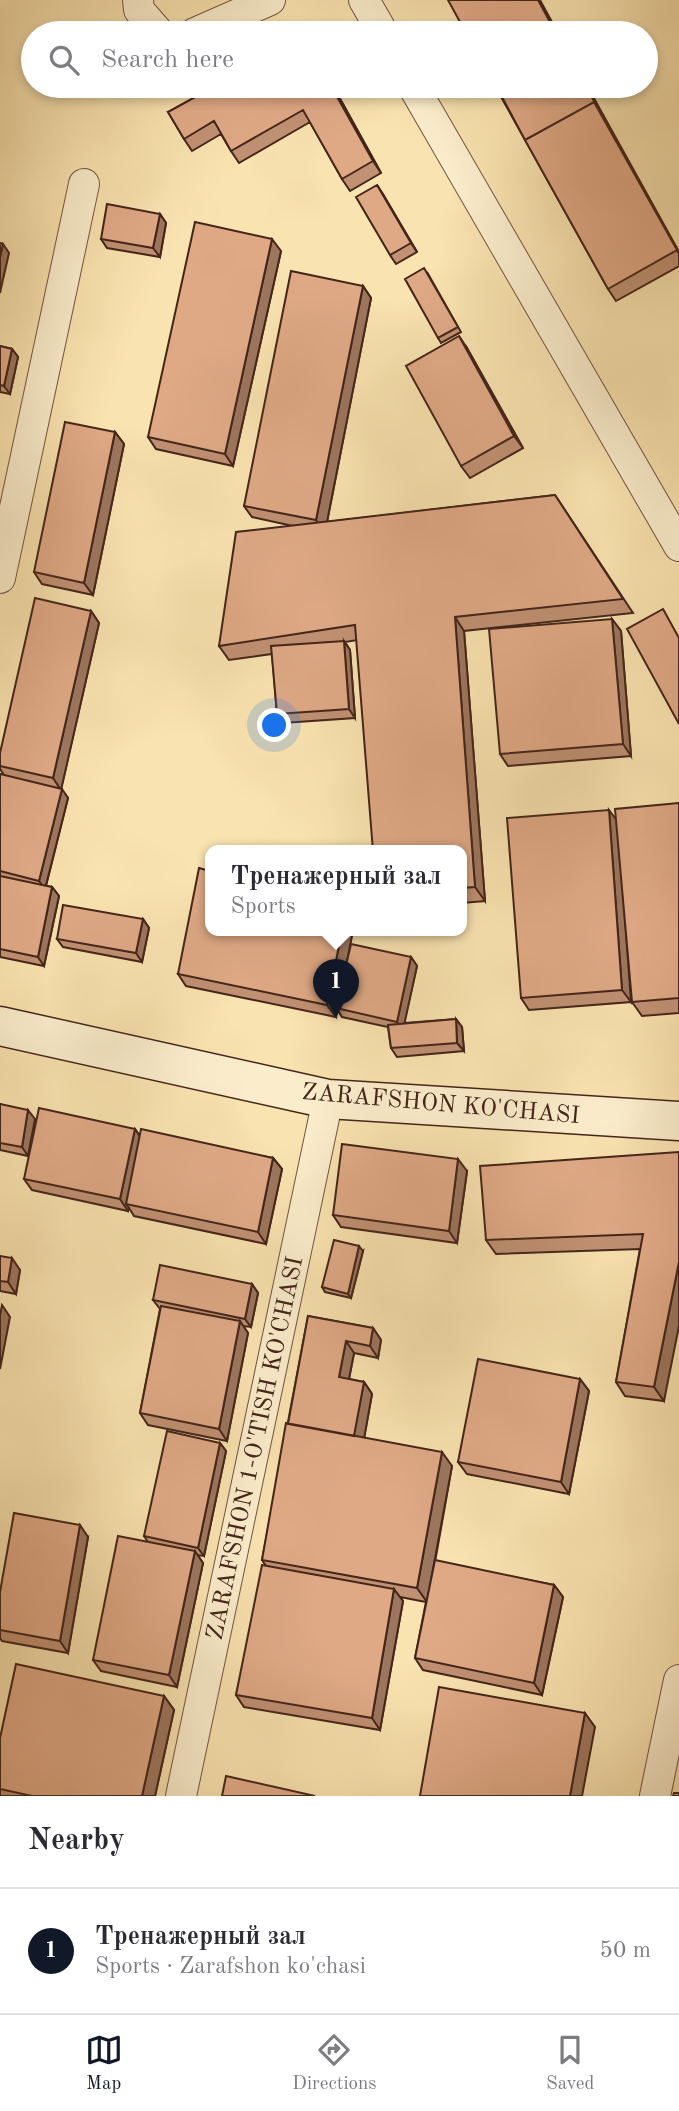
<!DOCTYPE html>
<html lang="en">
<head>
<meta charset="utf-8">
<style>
  :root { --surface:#fff; --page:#f7f7f7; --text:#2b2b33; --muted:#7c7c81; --line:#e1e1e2; --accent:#111827 }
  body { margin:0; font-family:"Old Standard TT",serif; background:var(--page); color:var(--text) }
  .you { position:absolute; left:275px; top:726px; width:24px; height:24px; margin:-18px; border:5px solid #fff; border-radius:50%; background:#1a73e8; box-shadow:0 0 0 10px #1a73e833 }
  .badge { display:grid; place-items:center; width:46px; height:46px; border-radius:50%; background:var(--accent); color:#fff; font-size:23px; font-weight:700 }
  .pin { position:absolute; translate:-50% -58px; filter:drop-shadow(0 2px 4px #0008) }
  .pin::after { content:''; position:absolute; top:37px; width:24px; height:21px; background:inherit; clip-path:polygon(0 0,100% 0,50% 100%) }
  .popup { position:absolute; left:205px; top:845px; width:262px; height:91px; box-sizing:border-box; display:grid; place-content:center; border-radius:14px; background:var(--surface); filter:drop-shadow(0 2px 5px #0005); font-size:23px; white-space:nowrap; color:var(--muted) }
  .popup b { font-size:26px; color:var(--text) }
  .popup::after { content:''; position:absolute; left:50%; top:100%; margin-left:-14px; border:14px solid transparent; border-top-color:var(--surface) }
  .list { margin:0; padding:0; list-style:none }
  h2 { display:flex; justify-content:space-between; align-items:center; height:91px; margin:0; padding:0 28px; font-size:30px }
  h2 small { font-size:23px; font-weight:400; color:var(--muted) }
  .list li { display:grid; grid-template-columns:46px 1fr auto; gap:21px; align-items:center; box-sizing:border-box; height:126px; padding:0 28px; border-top:2px solid var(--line) }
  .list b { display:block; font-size:26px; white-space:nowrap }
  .list p { margin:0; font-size:23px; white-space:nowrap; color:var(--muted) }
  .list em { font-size:23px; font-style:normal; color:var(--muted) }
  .icon { flex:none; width:38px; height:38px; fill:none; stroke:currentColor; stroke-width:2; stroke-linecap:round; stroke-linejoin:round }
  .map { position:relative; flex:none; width:679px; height:1796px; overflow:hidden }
  .search { position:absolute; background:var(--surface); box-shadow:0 4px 10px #0003; left:21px; right:21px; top:21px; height:77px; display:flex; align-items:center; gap:18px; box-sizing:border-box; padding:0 24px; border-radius:38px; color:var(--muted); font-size:26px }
  .sheet { height:217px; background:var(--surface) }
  nav { display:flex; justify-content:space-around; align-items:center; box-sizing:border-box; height:98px; border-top:2px solid var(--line); background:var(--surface); font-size:19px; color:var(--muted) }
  nav a { display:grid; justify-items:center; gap:4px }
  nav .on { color:var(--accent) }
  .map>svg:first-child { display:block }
</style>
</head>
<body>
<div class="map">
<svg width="679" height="1796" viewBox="0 0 679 1796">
  <rect width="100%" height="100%" fill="#f9e3b0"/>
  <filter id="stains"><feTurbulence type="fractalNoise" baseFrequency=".00286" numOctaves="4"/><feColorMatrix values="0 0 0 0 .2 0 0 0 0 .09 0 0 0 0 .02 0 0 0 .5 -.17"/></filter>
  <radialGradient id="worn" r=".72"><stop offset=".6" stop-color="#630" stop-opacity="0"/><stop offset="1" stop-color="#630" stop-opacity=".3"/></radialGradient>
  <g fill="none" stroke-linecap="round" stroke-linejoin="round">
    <defs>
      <path id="street" d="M138 0 139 10 159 33
        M364 0 383 33
        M195 33 270 0
        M413 86 679 546
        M0 578 84 184
        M181 1796 328 1099
        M655 1796 679 1680"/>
      <path id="secondary" d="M0 1026 328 1099 679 1121"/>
    </defs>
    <use href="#street" stroke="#71543f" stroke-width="32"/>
    <use href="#secondary" stroke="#442519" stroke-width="41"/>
    <use href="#street" stroke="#fbedcc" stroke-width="30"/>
    <use href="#secondary" stroke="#fbedcc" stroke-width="38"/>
  </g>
  <path fill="#c09173" stroke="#442519" stroke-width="2" d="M333 86 381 173 350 191 342 179 310 122 239 163 231 151 221 134 192 151 184 139 168 112Z
    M495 86H587L679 252V266L616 301 608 289Z
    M377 185 417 252 396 264 390 255Z
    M160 214 166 223 160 257 107 248 101 239Z
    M281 251 233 466 156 449 148 437Z
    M427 272 461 332 441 343 438 338Z
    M363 286 371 298 327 522 555 495 633 613 464 631 485 901 462 903V851L357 640 345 642 350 650 355 718 283 723 277 714 272 654 229 660 219 646 293 526 252 517 244 506Z
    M0 346 12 349 18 357 10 394 0 392Z
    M467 348 523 448 470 478 461 466Z
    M115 432 124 444 93 595 42 584 34 572Z
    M91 611 99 623 61 789 68 798 46 886 52 887 59 896 44 966 0 957V774L4 775 0 769V753Z
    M612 619 621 631 631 756 508 766 500 754Z
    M679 803V1013L642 1016 632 1002 626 939 631 1002 529 1010 521 998 616 819Z
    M143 919 149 928 142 962 63 947 57 939Z
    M411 957 417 966 404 1023 456 1019 462 1027 464 1051 397 1057 391 1048 388 1027 342 1017 337 1009 336 1017 186 986 178 974 346 965Z
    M0 1104 35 1119 28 1156 0 1150Z
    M135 1129 140 1136 273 1158 282 1169 266 1244 134 1216 129 1208 128 1211 32 1190 24 1179Z
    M679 1152 664 1401 625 1396 616 1382 640 1249 496 1254 486 1240Z
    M467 1171 457 1243 341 1227 333 1215Z
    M363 1251 351 1298 325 1292 322 1287Z
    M0 1256 20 1270 16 1294 0 1291Z
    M252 1284 258 1293 251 1327 243 1326 248 1333 227 1441 148 1425 140 1413 160 1309 153 1300Z
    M308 1316 373 1328 381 1340 378 1358 354 1353 349 1379 364 1382 372 1394 364 1438 452 1466 435 1562 554 1585 563 1597 542 1695 423 1670 415 1658 426 1602 400 1597 403 1601 380 1730 244 1707 236 1695 266 1566 262 1560Z
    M580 1379 589 1391 569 1494 467 1474 458 1462Z
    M220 1443 226 1451 204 1556 197 1555 203 1563 177 1687 101 1671 93 1660 148 1542 144 1536Z
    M88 1537 68 1653 2 1641 0 1638V1592Z
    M164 1696 174 1710 155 1796H0V1738Z"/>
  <path fill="#9c765e" stroke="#442519" stroke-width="2" d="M538 0H540L558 33H556Z
    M331 86H333L381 173 373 161Z
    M586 86H587L679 252V254Z
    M377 185 383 194 417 252 411 243Z
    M160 214 166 223 160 257 153 248Z
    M272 239 281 251 233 466 225 454Z
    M3 244 9 253 0 293V257Z
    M363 286 371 298 325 532 316 520Z
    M459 336 467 348 523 448 514 436Z
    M12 349 18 357 10 394 4 386Z
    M115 432 124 444 93 595 84 583Z
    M91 611 99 623 61 790 53 778Z
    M455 617 464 631 485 901 475 887Z
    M612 619 621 631 631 756 623 744Z
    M344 641 350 650 355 718 349 709Z
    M62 789 68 798 45 889 39 881Z
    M609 810 618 822 631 1002 622 990Z
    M52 887 59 896 44 966 38 957Z
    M143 919 149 928 142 962 136 953Z
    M342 931H353L336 1017 327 1005Z
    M411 957 417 966 403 1030 397 1022Z
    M456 1019 462 1027 464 1051 457 1043Z
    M28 1110 35 1119 28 1156 22 1147Z
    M135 1129 143 1141 126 1204 129 1208 128 1211 120 1199Z
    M273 1158 282 1169 266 1244 258 1232Z
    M458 1159 467 1171 457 1243 449 1231Z
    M359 1246 363 1251 351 1298 348 1294Z
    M12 1258 20 1270 16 1294 8 1282Z
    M679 1262V1326L664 1401 654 1387Z
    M252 1284 258 1293 251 1327 245 1319Z
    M2 1305 10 1317 0 1369V1315Z
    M240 1321 248 1333 227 1441 219 1429Z
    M373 1328 381 1340 378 1358 370 1346Z
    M346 1341 354 1353 347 1389 339 1377Z
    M580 1379 589 1391 569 1494 561 1482Z
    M364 1382 372 1394 362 1450 353 1438Z
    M220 1443 226 1451 204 1556 198 1548Z
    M442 1452 452 1466 427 1602 417 1588Z
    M80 1525 88 1537 68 1653 60 1641Z
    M195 1551 203 1563 177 1687 169 1675Z
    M554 1585 563 1597 542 1695 534 1683Z
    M394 1589 403 1601 380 1730 372 1718Z
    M164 1696 174 1710 155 1796H142Z
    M585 1713 595 1727 582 1796H570Z"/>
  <path fill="#dfa986" stroke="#442519" stroke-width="2" d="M448 0H538L556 33H466Z
    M215 86H331L373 161 342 179 303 110 231 151 214 121 184 139 168 112Z
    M495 86H515L500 94Z
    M523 86H586L596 105 594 102 525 140 502 97Z
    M594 102 677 250 608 289 525 140Z
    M377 185 411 243 390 255 356 197Z
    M107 204 160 214 153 248 101 239Z
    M195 222 272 239 225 454 148 437Z
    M0 243 3 244 0 257Z
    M424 268 458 327 438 338 405 279Z
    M291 271 363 286 316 520 244 506Z
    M459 336 514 436 461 466 406 366Z
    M0 346 12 349 4 386 0 385Z
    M65 422 115 432 84 583 34 572Z
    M555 495 623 599 455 617 475 887 462 888V851H373L355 625 219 646 236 532Z
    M35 598 91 611 53 778 0 766V753Z
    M663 609 679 638V724L627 629Z
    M612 619 623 744 500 754 489 629Z
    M344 641 349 709 277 714 271 646Z
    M0 774 62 789 39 881 0 871Z
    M679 803V998L632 1002 615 809Z
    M609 810 622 990 521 998 507 818Z
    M199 868 210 871V931H342L327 1005 178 974Z
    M0 876 52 887 38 957 0 949Z
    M63 905 143 919 136 953 57 939Z
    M351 944 411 957 397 1022 336 1008Z
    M456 1019 457 1043 391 1048 388 1025Z
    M0 1104 28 1110 22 1147 0 1143Z
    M39 1108 135 1129 120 1199 24 1179Z
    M141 1129 273 1158 258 1232 126 1204Z
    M342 1144 458 1159 449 1231 333 1215Z
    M679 1152V1262L654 1387 616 1382 643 1234 486 1240 480 1166Z
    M334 1240 359 1246 348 1294 322 1287Z
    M0 1256 12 1258 8 1282 0 1281Z
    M160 1265 252 1284 245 1319 153 1300Z
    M161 1306 240 1321 219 1429 140 1413Z
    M308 1316 373 1328 370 1346 346 1341 339 1377 364 1382 354 1436 288 1424Z
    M478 1359 580 1379 561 1482 458 1462Z
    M286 1423 442 1452 417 1588 262 1560Z
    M167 1431 220 1443 198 1548 144 1536Z
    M14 1513 80 1525 60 1641 0 1630V1592Z
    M118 1536 195 1551 169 1675 93 1660Z
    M435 1560 554 1585 534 1683 415 1658Z
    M262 1565 394 1589 372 1718 236 1695Z
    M16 1664 164 1696 142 1796H32L0 1789V1738Z
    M439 1687 585 1713 570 1796H420Z
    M226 1776 315 1796H222Z
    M674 1793H679V1796H673Z"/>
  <g text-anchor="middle" stroke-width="5" stroke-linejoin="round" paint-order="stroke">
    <g font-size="24" fill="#442519" stroke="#fbedcc">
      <text transform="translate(441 1103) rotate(5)" y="8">ZARAFSHON KO'CHASI</text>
      <text transform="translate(254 1448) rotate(-78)" y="8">ZARAFSHON 1-O'TISH KO'CHASI</text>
    </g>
  </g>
  <rect width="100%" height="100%" filter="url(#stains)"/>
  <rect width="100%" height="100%" fill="url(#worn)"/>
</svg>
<div class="you"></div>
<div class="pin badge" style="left:336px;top:1017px">1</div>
<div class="popup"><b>Тренажерный зал</b>Sports</div>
<div class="search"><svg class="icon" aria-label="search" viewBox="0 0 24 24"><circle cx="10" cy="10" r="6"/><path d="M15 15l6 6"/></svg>Search here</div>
</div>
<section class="sheet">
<h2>Nearby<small></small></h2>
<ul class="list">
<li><span class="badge">1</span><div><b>Тренажерный зал</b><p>Sports · Zarafshon ko'chasi</p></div><em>50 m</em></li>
</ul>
</section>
<nav>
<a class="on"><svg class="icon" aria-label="map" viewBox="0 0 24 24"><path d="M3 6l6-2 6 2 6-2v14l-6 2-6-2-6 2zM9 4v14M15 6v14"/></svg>Map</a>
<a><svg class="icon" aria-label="directions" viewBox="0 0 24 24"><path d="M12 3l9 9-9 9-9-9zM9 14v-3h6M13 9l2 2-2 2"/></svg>Directions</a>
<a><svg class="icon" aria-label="saved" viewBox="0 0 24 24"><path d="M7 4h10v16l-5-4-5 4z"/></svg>Saved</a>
</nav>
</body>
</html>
